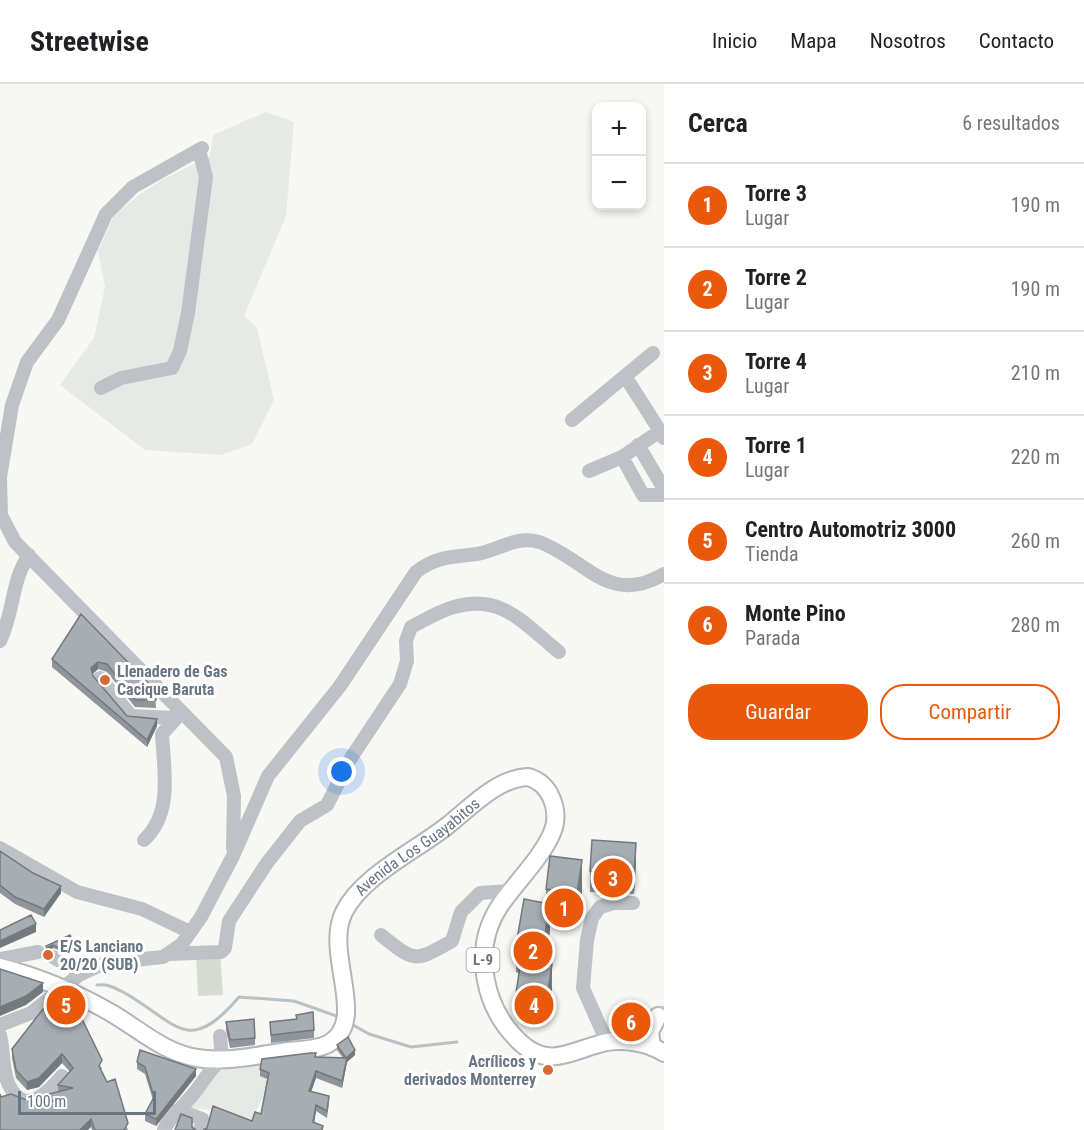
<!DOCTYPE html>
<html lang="es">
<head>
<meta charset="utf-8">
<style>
  :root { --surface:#fff; --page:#f6f6f6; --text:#202124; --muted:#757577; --line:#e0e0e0; --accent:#ea580c }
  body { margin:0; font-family:"Roboto Condensed",sans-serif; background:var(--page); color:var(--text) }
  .controls { position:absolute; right:18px; top:18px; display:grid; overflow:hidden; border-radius:12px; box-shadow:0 3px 9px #0003 }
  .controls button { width:54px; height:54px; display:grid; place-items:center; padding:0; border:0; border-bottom:2px solid var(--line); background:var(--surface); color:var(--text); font:30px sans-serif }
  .scale { position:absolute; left:18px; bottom:15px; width:138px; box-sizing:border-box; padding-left:6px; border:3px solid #687583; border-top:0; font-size:16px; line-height:21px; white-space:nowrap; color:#687583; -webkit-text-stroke:4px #fff; paint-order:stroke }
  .you { position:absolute; left:342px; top:688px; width:21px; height:21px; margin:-15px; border:4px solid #fff; border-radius:50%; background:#1a73e8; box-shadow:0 0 0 9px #1a73e833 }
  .badge { display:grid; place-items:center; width:39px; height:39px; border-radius:50%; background:var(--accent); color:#fff; font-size:20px; font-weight:700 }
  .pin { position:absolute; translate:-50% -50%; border:3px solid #fff; box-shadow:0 2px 6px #0006 }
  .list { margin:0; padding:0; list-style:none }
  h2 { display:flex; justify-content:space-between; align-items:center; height:78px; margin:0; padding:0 24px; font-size:26px }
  h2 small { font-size:20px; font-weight:400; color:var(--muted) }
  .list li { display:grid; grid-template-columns:39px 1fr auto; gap:18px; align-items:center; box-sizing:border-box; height:84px; padding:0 24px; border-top:2px solid var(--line) }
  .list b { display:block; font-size:22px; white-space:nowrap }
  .list p { margin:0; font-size:20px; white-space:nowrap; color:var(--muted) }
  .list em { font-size:20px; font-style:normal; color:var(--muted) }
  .actions { display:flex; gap:12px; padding:18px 24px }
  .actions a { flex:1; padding:14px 0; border:2px solid var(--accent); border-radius:24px; text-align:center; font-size:21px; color:var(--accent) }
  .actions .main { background:var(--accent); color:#fff }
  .map { position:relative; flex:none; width:664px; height:1046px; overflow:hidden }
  header { display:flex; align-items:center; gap:36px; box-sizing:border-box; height:84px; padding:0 30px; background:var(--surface); border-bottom:2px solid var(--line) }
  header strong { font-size:28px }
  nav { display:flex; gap:33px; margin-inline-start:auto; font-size:21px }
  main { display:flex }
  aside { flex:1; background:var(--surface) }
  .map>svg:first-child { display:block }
</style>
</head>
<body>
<header>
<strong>Streetwise</strong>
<nav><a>Inicio</a><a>Mapa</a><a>Nosotros</a><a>Contacto</a></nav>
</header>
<main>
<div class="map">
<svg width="664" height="1046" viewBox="0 0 664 1046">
  <rect width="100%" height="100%" fill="#f7f7f4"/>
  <path fill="#e7e9e7" d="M266 28 294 38 286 132 244 232 257 244 274 316 252 360 221 371 145 366 60 301 94 254 105 203 98 167 114 132 139 111 162 96 210 72 213 51Z
    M262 980 268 1003 252 1035 214 1026 188 1024 210 985Z"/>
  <path fill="#d6dbd4" d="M220 868 223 911 198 912 196 870Z"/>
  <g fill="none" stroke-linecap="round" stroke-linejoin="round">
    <path stroke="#b8c1c6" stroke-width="3" d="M97 901C108 900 113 903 123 908 177 938 187 974 239 913L294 917 339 933
      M353 941 369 950 411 963 457 958"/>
    <defs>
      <g id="major">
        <path id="s1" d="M0 883C40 893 77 909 113 930 140 946 165 969 197 974 226 979 259 971 288 967 300 966 316 966 328 960 370 937 323 870 344 828 362 792 415 767 447 742 470 724 497 694 528 693 551 699 561 728 552 749 540 776 515 799 499 823 471 867 484 926 522 960 551 986 576 964 607 958 625 955 649 959 664 969"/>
        <path d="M652 963 650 948 658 932"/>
      </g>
    </defs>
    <use href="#major" stroke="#b2b6ba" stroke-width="20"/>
    <path stroke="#bec2c6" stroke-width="14" d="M625 292 660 347
      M101 304 121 294 172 284 180 267 188 229 206 93 199 66
      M572 336 653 269
      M638 361 664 405
      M622 373 660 347 664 354
      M589 387 622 373 643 411H664
      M0 393 12 321 27 278 58 236 106 130 133 103 202 64
      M0 394 1 431 15 458 226 673 234 712 233 764
      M0 557C14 529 11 497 29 471
      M100 594 131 632 175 634
      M144 756C173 729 164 687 162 650L182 628
      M0 764 77 808 142 825 190 848
      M633 819H614L600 823 592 834 587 856 583 904 607 958 662 929
      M381 851C416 879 414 878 452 857L461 828 480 809 511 807
      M168 870 221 868 225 864 229 837 267 779 300 737 327 721 351 674 400 600 407 577 406 557 411 543C425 536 439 527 454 523 502 509 524 540 559 568
      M53 873 83 889
      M0 875 38 868
      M0 941 31 929 79 891 105 879 163 873 182 860 201 833 233 772 268 692 340 602 416 488C437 472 452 473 477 470 498 467 515 451 539 458 585 474 608 523 664 490
      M0 951C4 966 2 989 10 1003 26 1033 49 1007 62 992
      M178 1026 202 1035 200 1046
      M164 1046C170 1033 179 1027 188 1016 201 1003 207 987 222 975L220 952"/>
    <use href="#major" stroke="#fff" stroke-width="16"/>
  </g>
  <path fill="#8f959a" d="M81 530 155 606 156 624 135 623 107 588 98 585 93 590V592L127 632 157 642 147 663 52 583V575Z
    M0 767 61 809 44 833 15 820 0 809Z
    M636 780 634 810 590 808V787Z
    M546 805 582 810 577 843 550 840V847L544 878 552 906 547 940 516 935V909L519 889 516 888V861L546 819Z
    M70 851 75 863 63 868 53 864 47 867 46 862Z
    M43 925 102 984 101 986 128 1046H92L91 1043 1 1013 29 1017 45 1015V1011L58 1008V1001L70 988 62 979 39 1003 27 1006 16 994 12 974V965Z
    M226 938 255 954V961L230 964 226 946Z
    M270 938 314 946V954L271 959Z
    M337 961 355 971 347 978 342 1004 316 994 311 1007 329 1019 327 1034 316 1027 314 1039 323 1046 252 1037 261 1030 267 995 260 992V985L316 973 343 974 337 966Z
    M137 978 196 992 156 1042 145 1037V1030L153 1016 145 990 137 985Z"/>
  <path fill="#74797d" d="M98 578V585L91 591V584Z
    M157 635V642L147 663V656Z
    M636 759V780L634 810V789Z
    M582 776V810L577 843V810Z
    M61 802V809L44 833V825Z
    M550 820V847L540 904V878Z
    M36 840V848L0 864V857Z
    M53 861V864L47 867V864Z
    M75 861V863L63 868V866Z
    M552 880V906L547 940V913Z
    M43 899V908L26 921 0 932V923Z
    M355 966V971L347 978 342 1004V997L346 974Z
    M62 970V979L39 1003 27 1006V998Z
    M196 985V992L156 1042V1035Z
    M316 987V994L309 1014V1007Z
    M316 1021V1027L313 1045V1038Z
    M91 1035V1043L88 1046H80Z"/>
  <path fill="#a6adb3" stroke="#74797d" stroke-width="1.5" d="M81 530 155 606 156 616H135L107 580 98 578 91 584 93 592 127 632 157 635 147 656 52 575Z
    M592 756 636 759 634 789 590 787Z
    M0 767 33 789 61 802 44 825 15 813 0 801Z
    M550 772 582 776 577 810 546 805Z
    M524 815 550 820 540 878 552 880 547 913 516 909 523 863 516 861Z
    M31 831 36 840 0 857V846Z
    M70 851 75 861 63 866 53 861 47 864 46 862Z
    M0 885 43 899 26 912 0 923Z
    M64 916 79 929 102 976 99 982 107 998 115 995 128 1039 124 1046H95L91 1035 80 1046H0V1010L1 1013 11 1010 29 1017 41 1014 53 1017 45 1011 73 1004 58 1001 73 984 62 970 39 994 27 998 16 986 12 965 43 925Z
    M313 928 314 946 271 951 270 938 297 935 296 931Z
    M254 935 255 954 230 956 226 938Z
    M348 953 355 966 346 974 337 961Z
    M140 966 196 985 156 1035 145 1030 154 1013 145 983 137 978Z
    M310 969H316L315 973 347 974 342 997 316 987 309 1007 329 1012 327 1027 316 1021 313 1038 323 1042 322 1046H203L207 1044 213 1022 252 1037 255 1028 261 1030 269 989 260 985 262 975Z
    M181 1030 192 1034V1043L196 1046H175Z"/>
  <g fill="#d66935" stroke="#fff" stroke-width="2">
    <circle cx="105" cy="596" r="6"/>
    <circle cx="48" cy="871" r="6"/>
    <circle cx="548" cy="986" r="6"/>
  </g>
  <g text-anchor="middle" stroke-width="6" stroke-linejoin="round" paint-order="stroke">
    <rect fill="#fff" stroke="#959ea8" stroke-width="1.5" x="466.5" y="864" width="33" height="24" rx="4.5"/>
    <g font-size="15" font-weight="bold" fill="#687583">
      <text x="483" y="881">L-9</text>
    </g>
    <g font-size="16" font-weight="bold" fill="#687583" stroke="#fff" text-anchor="start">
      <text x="117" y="593">Llenadero de Gas<tspan x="117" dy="18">Cacique Baruta</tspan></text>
      <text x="60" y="868">E/S Lanciano<tspan x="60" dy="18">20/20 (SUB)</tspan></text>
      <text x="536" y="983" text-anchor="end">Acrílicos y<tspan x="536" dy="18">derivados Monterrey</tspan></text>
    </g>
    <g font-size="16" fill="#687583" stroke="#fff">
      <text dy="6" stroke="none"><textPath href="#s1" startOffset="590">Avenida Los Guayabitos</textPath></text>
    </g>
  </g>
</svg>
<div class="controls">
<button>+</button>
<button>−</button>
</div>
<div class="scale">100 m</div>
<div class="you"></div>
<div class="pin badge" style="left:564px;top:824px">1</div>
<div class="pin badge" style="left:533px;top:867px">2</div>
<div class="pin badge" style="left:613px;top:794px">3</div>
<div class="pin badge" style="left:534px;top:921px">4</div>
<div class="pin badge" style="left:66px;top:921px">5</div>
<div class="pin badge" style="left:631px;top:938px">6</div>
</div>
<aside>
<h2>Cerca<small>6 resultados</small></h2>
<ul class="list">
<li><span class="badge">1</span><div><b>Torre 3</b><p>Lugar</p></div><em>190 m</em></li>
<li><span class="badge">2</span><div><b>Torre 2</b><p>Lugar</p></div><em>190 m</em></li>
<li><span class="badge">3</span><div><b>Torre 4</b><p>Lugar</p></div><em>210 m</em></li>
<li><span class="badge">4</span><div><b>Torre 1</b><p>Lugar</p></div><em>220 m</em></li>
<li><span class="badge">5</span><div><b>Centro Automotriz 3000</b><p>Tienda</p></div><em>260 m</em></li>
<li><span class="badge">6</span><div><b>Monte Pino</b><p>Parada</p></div><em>280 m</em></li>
</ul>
<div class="actions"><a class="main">Guardar</a><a>Compartir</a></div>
</aside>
</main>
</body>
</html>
